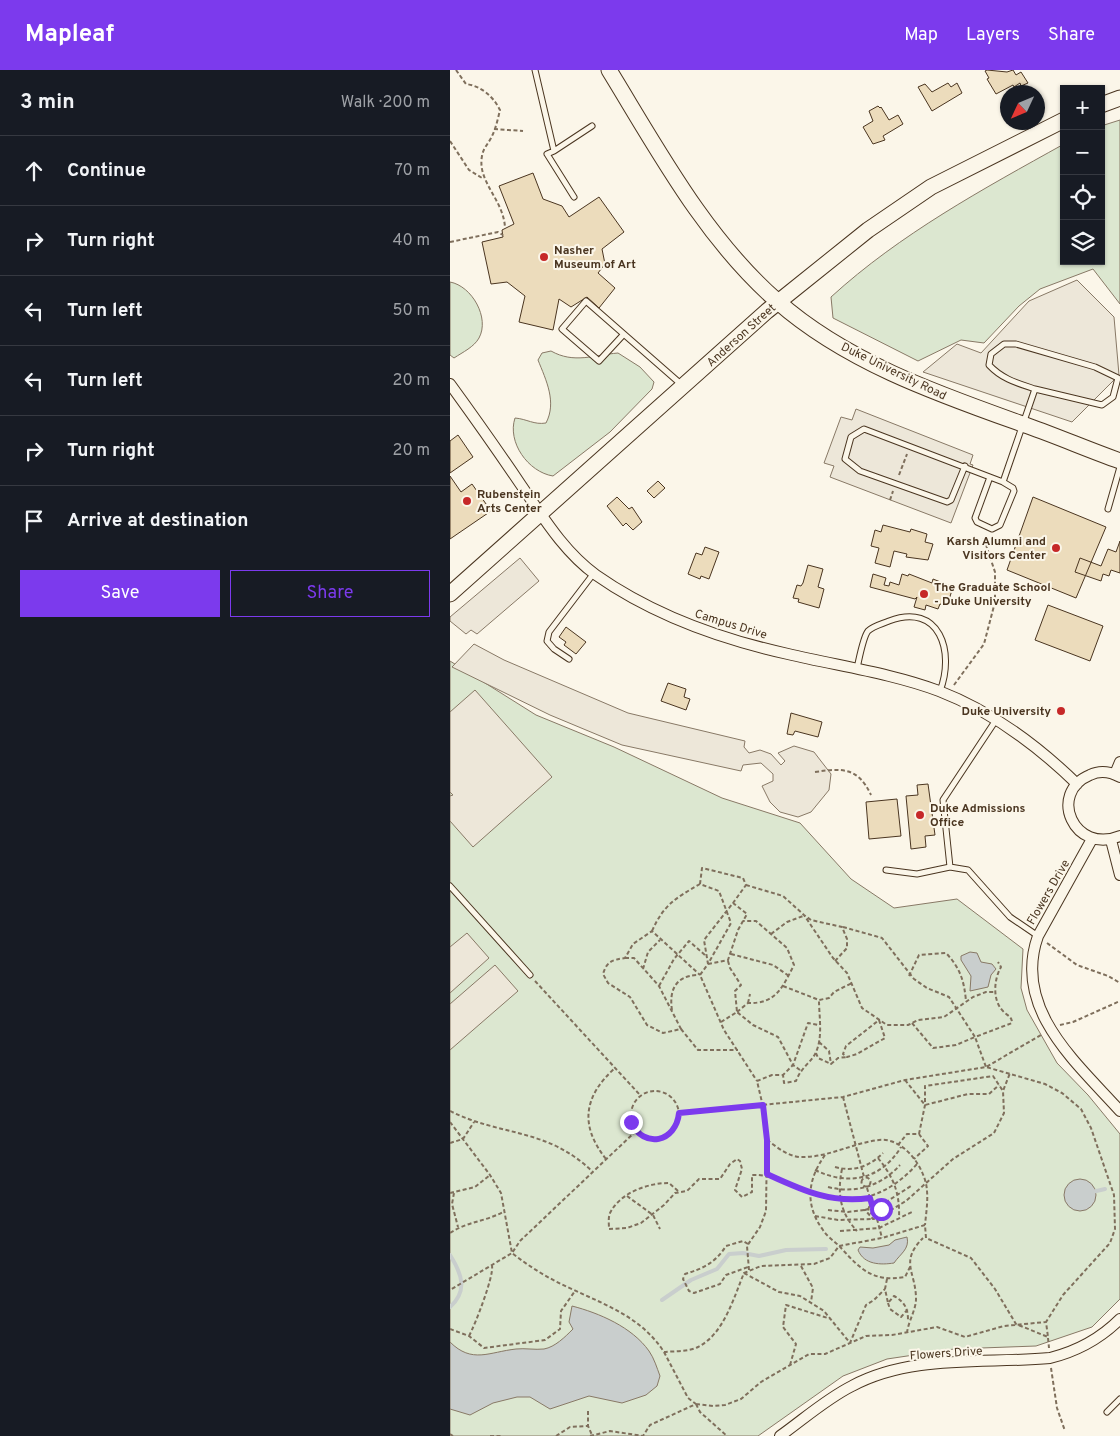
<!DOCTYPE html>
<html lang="en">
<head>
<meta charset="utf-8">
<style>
  :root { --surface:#171b24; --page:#242831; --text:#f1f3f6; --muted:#9ea1a6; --line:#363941; --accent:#7c3aed }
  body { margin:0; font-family:Overpass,sans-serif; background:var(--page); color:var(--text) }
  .controls { position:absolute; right:15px; top:15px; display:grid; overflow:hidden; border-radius:0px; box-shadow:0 1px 4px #0004 }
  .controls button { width:45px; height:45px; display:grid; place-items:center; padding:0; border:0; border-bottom:1px solid var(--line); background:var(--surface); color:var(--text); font:25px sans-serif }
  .compass { position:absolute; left:550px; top:15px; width:45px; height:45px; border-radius:50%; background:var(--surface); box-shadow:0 1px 4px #0004; rotate:226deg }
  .stop { position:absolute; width:15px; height:15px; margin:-11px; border:4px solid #7c3aed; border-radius:50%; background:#fff }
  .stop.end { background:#7c3aed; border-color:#fff; box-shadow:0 1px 5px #0008 }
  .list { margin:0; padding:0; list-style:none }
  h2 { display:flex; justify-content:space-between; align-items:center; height:65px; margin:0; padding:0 20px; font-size:21px }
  h2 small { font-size:16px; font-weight:400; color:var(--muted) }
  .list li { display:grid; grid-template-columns:32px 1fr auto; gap:15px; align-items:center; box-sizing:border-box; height:70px; padding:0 20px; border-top:1px solid var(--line) }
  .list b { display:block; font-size:19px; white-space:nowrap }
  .list em { font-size:16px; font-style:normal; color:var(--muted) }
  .actions { display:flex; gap:10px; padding:15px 20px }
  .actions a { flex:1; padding:11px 0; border:1px solid var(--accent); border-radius:0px; text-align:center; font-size:18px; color:var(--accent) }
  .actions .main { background:var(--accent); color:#fff }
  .icon { flex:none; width:28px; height:28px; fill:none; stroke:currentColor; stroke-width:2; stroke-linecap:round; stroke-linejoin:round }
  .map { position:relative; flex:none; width:670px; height:1366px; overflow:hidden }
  header { display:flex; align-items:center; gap:30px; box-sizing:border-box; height:70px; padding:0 25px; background:var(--accent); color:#fff }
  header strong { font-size:24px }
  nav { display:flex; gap:28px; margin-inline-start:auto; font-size:18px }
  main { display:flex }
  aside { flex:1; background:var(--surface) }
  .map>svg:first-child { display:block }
</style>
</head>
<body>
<header>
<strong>Mapleaf</strong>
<nav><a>Map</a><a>Layers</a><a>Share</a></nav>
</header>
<main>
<aside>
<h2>3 min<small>Walk · 200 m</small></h2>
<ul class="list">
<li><svg class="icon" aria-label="ahead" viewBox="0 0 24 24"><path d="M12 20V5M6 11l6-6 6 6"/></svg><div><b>Continue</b></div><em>70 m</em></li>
<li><svg class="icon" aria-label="right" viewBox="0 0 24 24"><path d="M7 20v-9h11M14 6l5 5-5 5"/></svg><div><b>Turn right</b></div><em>40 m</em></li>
<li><svg class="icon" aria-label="left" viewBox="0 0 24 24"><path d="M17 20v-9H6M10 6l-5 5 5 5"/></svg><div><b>Turn left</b></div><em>50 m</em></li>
<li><svg class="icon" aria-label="left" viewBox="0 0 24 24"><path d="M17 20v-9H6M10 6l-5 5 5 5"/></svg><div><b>Turn left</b></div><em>20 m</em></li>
<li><svg class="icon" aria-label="right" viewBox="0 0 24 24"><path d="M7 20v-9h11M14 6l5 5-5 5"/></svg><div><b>Turn right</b></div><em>20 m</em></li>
<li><svg class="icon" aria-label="arrive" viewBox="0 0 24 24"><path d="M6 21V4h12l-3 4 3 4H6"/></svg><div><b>Arrive at destination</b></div></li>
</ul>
<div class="actions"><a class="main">Save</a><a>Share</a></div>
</aside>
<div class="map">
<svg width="670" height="1366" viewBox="0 0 670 1366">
  <rect width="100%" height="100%" fill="#fbf6e9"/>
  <path fill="#dce7d0" stroke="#887966" d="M670 50V234L643 199 590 219 569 236 534 273 511 270 468 291 383 248 381 227C450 164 533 119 614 74V191H651V56Z
    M0 212C22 216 40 248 29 268 24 277 13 282 4 288L0 285Z
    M101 281C124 294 144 285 168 283L190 297 204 312 202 319 160 362 103 406C78 402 57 372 65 348 77 349 84 355 96 353 107 332 96 310 88 290L92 283Z
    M0 591 86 645 164 677 272 728 350 753 401 809 444 838 507 829 573 879 571 918 577 940 607 993 638 1025 670 1064V1229L642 1257 586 1276 504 1279 437 1289 393 1306 308 1366H0Z"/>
  <path fill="#ede7d9" stroke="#887966" d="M627 210 664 247 669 305 622 352 473 302 507 274 531 283 579 231Z
    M406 339 523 385 520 394 523 395 501 453 380 407 384 396 374 393 391 347 402 350Z
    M70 488 89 511 27 564 21 560 16 564 0 551V547Z
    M24 574 54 590 178 643 295 671 294 677 299 683 310 680 321 684 331 695 335 691 328 683 344 676 364 682 381 704 379 720 361 742 348 747 330 742 320 732 312 716 323 711V704L311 693 293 695 291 701 172 675 100 645 2 597Z
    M25 620 102 707 23 777 0 751V726L3 725 0 722V642Z
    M17 863 39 888 0 923V877Z
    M45 895 68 921 0 980V934Z"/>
  <path fill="#c9cecd" stroke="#887966" d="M520 882 527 883 531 892 542 894 546 899 541 905 538 917 520 921 521 906 511 890V886Z
    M614 1125a16 16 0 1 1 32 0a16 16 0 1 1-32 0Z
    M457 1167C460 1179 450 1184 444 1193 431 1195 414 1195 408 1180L410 1177 423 1178 439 1175 445 1170Z
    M122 1236C149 1243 182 1257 199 1281 204 1288 207 1298 210 1306L207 1316 196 1325 172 1333 139 1326 100 1339 80 1327H67L43 1333 20 1345 0 1339V1272C22 1294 39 1282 66 1279 75 1278 85 1280 94 1279 105 1277 115 1267 123 1259L119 1252Z"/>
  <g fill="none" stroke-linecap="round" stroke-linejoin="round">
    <path stroke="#c9cecd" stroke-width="4" d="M642 1122 655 1119
      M0 1185C12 1204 18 1221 0 1237
      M212 1230 241 1210 267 1199 279 1184 293 1183 309 1186 336 1180 376 1179"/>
  </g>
  <path fill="#ecdcbc" stroke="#4a3520" d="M537 0 557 2 563 0 566 5 571 2 578 13 571 16 570 13 564 17 563 15 546 24 537 9 539 8 535 1Z
    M498 13 501 17 507 13 512 23 482 41 468 17 475 14 482 22Z
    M428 36 430 38 431 37 439 50 448 45 453 54 433 66 435 70 423 74 413 57 423 51 419 41Z
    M83 103 93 129 112 136 119 147 149 127 174 162 152 179 155 194 148 203 165 218 149 238 137 227 121 237 109 229 103 260 69 252 75 226 57 212 41 214 32 172 53 167 52 160 64 154 49 116Z
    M8 365 23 387 0 403V371Z
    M0 406 11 422 22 414 41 441 0 469Z
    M208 411 215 418 204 428 197 421Z
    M167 427 179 439 182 437 192 452 183 460 176 453 173 456 157 436Z
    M583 427 656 457 626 528 557 500Z
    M433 455 460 462 461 459 477 464 475 472 483 474 478 490 456 487 457 484 444 481 440 497 425 493 429 478 421 476 425 460 431 462Z
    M670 471V503L661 500 659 506 653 504 651 511 625 502 630 488 651 496 658 479 666 482Z
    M255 477 269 482 259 509 251 506 250 509 238 504 246 483 252 485Z
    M358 495 373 499 368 517 374 519 369 538 348 532 349 529 343 528 347 515 351 516 353 513Z
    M423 504 436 508 434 515 439 516 440 512 449 515 452 504 458 506 459 504 482 513 483 509 503 517 497 536 490 534 488 539 476 535 475 540 464 537 467 527 465 529 420 517Z
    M598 535 653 556 640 591 585 570Z
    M116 557 136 572 126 584 114 575 116 572 109 567Z
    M218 613 236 619 234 627 240 629 236 640 211 631Z
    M341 643 372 652 368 667 345 661 343 665 337 664Z
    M478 714 485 765 475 766 476 777 461 779 456 726 468 725 467 715Z
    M447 729 451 766 419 769 416 732Z"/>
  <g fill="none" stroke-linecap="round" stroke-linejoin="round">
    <defs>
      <path id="lane" d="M85 0 104 81 142 56
        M104 81 97 84 124 127
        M174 264 149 291 112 259 136 231 232 315
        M515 396 501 430 497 432 410 401 395 389 401 367 414 359 553 412 585 319 652 335 663 327 668 308 645 297 566 274H554L541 284 539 295C552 309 567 313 585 319
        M540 407 525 448 527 452 542 459 550 455 564 421 563 418 553 412
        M658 439 670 397
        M119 589 104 579 97 571 99 562 144 503
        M407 598C409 590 413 567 418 561 423 556 432 554 439 551 490 532 505 582 490 621
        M500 797 493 730 546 650
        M436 800 467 804 500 797 518 800 560 847 588 866
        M0 816 80 905
        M657 1342 670 1329"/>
      <path id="street" d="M0 314C24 347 48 381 71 415 93 447 114 482 146 505 203 545 270 569 338 584 388 596 441 603 489 621 541 641 587 675 627 714
        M665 704 670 692
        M670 707C661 702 650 700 640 705 597 723 624 785 670 766
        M642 769 588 866C562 939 627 993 670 1041
        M661 770 670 805
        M330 1366C354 1349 376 1329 402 1316 461 1284 535 1294 600 1288 628 1281 650 1269 670 1249"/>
      <path id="secondary" d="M159 0C208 80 255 168 327 231 397 293 491 325 578 356 609 367 639 380 670 391
        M651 35 670 28
        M0 524 317 241 418 160 481 117 614 50"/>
    </defs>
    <use href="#lane" stroke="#4a3520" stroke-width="7"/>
    <use href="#street" stroke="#4a3520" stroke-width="12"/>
    <use href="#secondary" stroke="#4a3520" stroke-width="17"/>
    <path stroke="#7f6f5c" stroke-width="2" stroke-dasharray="4 2.5" stroke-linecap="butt" d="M6 0 16 14C31 16 43 26 50 40 48 48 46 58 42 66 39 73 33 78 32 86 27 112 54 130 55 158
      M44 59 73 61
      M0 71 19 100 32 108
      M0 172 48 162 53 165
      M449 405 457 384
      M440 430 443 421
      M504 615 534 574 545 532V502L533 466
      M365 702C392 698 408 697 421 725
      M250 814 252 798 293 808 296 815 283 833
      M296 815 333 826 354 845
      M393 857 432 868 464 909 477 918 499 927 525 967 562 953C562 946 557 946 553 941 542 930 544 909 551 897L548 892
      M202 861C214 834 226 828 250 814L269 821 281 853 258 894
      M321 864 337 852 353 846
      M597 873 627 895 658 906 670 913
      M281 884 323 895 339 906
      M175 888H184L209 916 231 959 213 963 197 955 180 927 158 913 153 904C157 891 162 890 175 888L183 874 202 861 250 905
      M278 891 280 898 291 915 285 921 287 942
      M385 891 397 878V869L392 857 361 850 354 845 383 888 397 903 412 938 437 955H458L468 950 494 947 523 927 536 922H545
      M258 894 278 890 288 860 297 844 283 833 254 870 258 894 250 905 274 960 307 1011
      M193 899 198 882 210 870
      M459 906 469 885 496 883C510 898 514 910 516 931
      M85 911 190 1025
      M209 916 224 889 239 871 256 886
      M333 916 369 930 379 928 384 922 402 913
      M298 933 300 924
      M222 940C219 921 225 906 247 905
      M287 942 298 933C326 934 332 918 344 895L337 878 306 851H293
      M429 950 435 968 407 984 397 987 393 984 396 976Z
      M271 952 287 942 303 955 328 967 343 995 333 1005
      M462 953 483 978 506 975 525 967 536 997
      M610 955 623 952 670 931
      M231 959 248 980H288
      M369 972 379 981 381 994
      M366 983 368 988 381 994 388 988 397 987
      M350 1000 343 995 358 953 369 955
      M455 1010 475 1035 518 1024H539L549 1015
      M181 1045a24 24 0 1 1 48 0a24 24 0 1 1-48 0Z
      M393 1027 414 1107
      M0 1041C52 1067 96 1057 143 1102
      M229 1043 393 1027 455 1010 536 997 591 965
      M0 1052 40 1105 51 1123 62 1183 0 1220
      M186 1061 70 1171 62 1183C81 1198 101 1210 124 1220 158 1236 192 1248 214 1282 224 1281 238 1282 248 1277 274 1264 284 1227 294 1203L311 1196 364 1194 380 1188 389 1176 432 1168 475 1155 476 1168 521 1188 545 1219 566 1254 598 1267 596 1252 613 1225 660 1173 665 1159 664 1125 641 1058 631 1039 612 1023 595 1014 536 997
      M469 1064 475 1035V1016L543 1006 553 1021
      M317 1070C327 1077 337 1086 350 1087 378 1088 402 1073 429 1070 454 1067 476 1099 477 1121 478 1132 476 1144 475 1155
      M0 1073 13 1069 24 1052
      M448 1075 457 1064H469L478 1076 464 1089
      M375 1085C358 1109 354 1134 373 1160 378 1168 386 1172 392 1179 412 1201 424 1212 455 1207L460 1197
      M428 1088C444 1108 450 1123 449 1149
      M156 1089C129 1055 134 1026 165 998
      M385 1097C403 1102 419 1097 433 1083
      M392 1099C387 1123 390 1143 407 1161
      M365 1100C398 1116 431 1110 451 1077
      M411.5 1112a4.5 4.5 0 1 1 9 0a4.5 4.5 0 1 1-9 0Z
      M378 1117C406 1124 431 1116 450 1095
      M417 1118 422 1135
      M228 1121 219 1113C197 1113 170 1123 160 1143 158 1148 159 1154 159 1159L177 1158 191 1153 214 1135 225 1123 237 1121 249 1109H270L280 1094 287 1089 290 1091 292 1099 285 1120 292 1127 302 1122V1105C324 1104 340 1116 360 1123 401 1139 439 1126 467 1094
      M0 1123 25 1117 40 1105
      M4 1123 2 1134 8 1157
      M177 1126 203 1145 210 1159
      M418.5 1139a4.5 4.5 0 1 1 9 0a4.5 4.5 0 1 1-9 0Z
      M430 1136 461 1116
      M418 1139 415 1140 423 1149H427L431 1139 430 1136 427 1137
      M378 1140 398 1142 415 1140
      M365 1146 388 1150 423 1149
      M429 1147 456 1131 503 1089 544 1063 554 1043 553 1021 560 1003
      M427 1149 432 1168
      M390 1161 429 1158 462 1142
      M0 1163C19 1151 34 1152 53 1142
      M298 1174 293 1171 276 1176C265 1193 254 1198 235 1204L233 1209 239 1221 244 1223 270 1214 276 1205 298 1197
      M351 1196 363 1218 361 1232
      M299 1200 297 1176 310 1157 316 1141 317 1070 314 1041 307 1011 322 1005H333L334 1013 346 1011C351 997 362 992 366 982 373 967 369 946 369 930
      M294 1203 329 1222 350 1226 374 1241 400 1273 416 1235 424 1230 435 1219
      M437 1209 435 1219 438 1233 444 1226C455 1232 458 1239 458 1250
      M438 1233 440 1239 451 1247 458 1239
      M0 1259 19 1266 34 1278 95 1270 110 1259 111 1241 125 1221
      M457 1263C458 1252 466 1240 466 1229 466 1202 449 1192 473 1168
      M19 1266C25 1255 44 1206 42 1196
      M598 1268 599 1278
      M340 1295 346 1274 333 1257 336 1235 381 1249
      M601 1298 607 1338 615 1361
      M246 1334 263 1336 275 1335 291 1329 311 1312 359 1284H375L416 1266 442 1265 487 1257 515 1267 554 1256 596 1252
      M246 1334 250 1342 277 1366
      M138 1341V1356L142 1365
      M0 1364 3 1366
      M40 1366H52
      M106 1366 120 1357 138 1356
      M140 1366 160 1361 193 1366 200 1355 246 1334 238 1328 214 1282"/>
    <use href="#lane" stroke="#fbf6e9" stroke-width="5"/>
    <use href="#street" stroke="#fbf6e9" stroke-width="10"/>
    <use href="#secondary" stroke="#fbf6e9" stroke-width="15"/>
  </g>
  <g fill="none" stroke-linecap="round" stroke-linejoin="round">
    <path stroke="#7c3aed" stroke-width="6" d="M181 1052C194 1080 226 1072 229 1043L313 1035 317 1070V1104C352 1120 381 1134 420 1128L422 1135 427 1137 430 1136 431 1139"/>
  </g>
  <g fill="#c62828" stroke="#fbf6e9" stroke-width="2">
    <circle cx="94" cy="187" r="5"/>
    <circle cx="17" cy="431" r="5"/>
    <circle cx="606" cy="478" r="5"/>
    <circle cx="474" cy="524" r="5"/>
    <circle cx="611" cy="641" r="5"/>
    <circle cx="470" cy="745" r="5"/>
  </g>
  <g text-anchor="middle" stroke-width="4" stroke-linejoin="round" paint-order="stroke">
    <g font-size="12" font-weight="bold" fill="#4a3520" stroke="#fbf6e9" text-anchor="start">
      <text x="104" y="184">Nasher<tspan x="104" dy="14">Museum of Art</tspan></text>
      <text x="27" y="428">Rubenstein<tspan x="27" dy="14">Arts Center</tspan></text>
      <text x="596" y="475" text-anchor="end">Karsh Alumni and<tspan x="596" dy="14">Visitors Center</tspan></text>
      <text x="484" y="521">The Graduate School<tspan x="484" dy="14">- Duke University</tspan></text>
      <text x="601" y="645" text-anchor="end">Duke University</text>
      <text x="480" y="742">Duke Admissions<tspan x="480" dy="14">Office</tspan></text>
    </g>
    <g font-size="12" fill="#4a3520" stroke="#fbf6e9">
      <text transform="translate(291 265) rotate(-42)" y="4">Anderson Street</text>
      <text transform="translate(444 301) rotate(26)" y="4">Duke University Road</text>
      <text transform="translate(281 554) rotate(17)" y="4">Campus Drive</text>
      <text transform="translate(598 822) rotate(-60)" y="4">Flowers Drive</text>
      <text transform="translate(496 1283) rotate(-4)" y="4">Flowers Drive</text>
    </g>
  </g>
</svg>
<div class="controls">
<button>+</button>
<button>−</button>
<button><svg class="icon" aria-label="locate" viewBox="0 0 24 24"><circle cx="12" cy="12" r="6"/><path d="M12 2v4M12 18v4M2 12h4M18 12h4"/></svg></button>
<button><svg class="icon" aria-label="layers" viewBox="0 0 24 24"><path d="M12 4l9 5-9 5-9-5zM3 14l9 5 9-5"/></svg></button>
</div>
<svg class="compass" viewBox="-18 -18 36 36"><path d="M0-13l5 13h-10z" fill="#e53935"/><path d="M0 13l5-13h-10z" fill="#9ea1a6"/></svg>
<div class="stop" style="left:431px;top:1139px"></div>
<div class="stop end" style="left:181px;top:1052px"></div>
</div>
</main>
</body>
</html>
